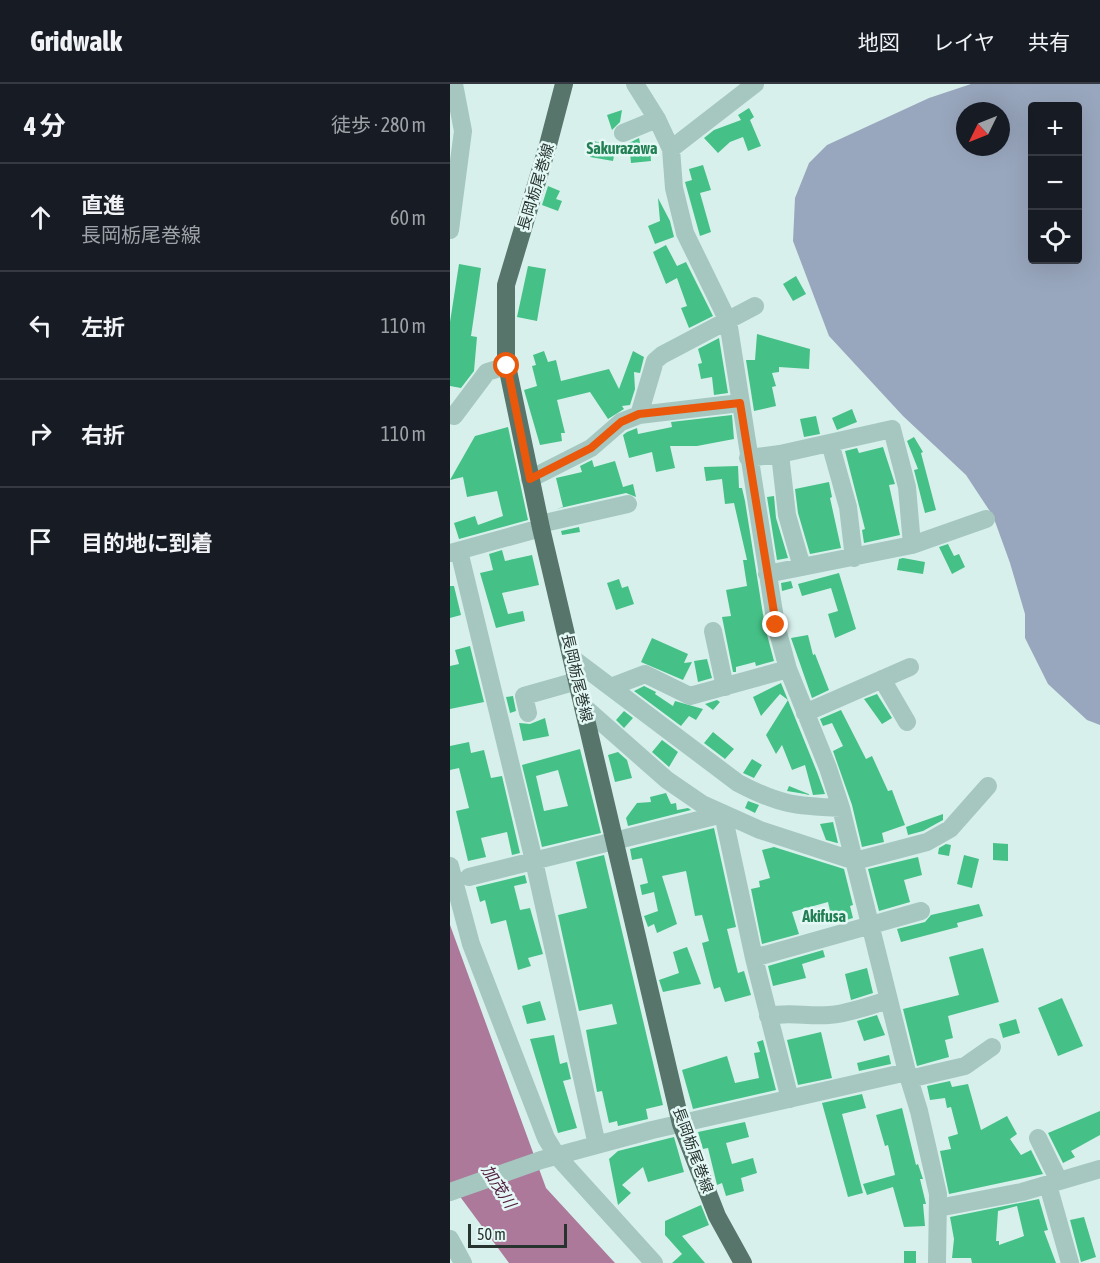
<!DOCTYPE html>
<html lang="ja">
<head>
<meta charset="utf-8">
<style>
  :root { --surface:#171b24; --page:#242831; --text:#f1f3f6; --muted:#9ea1a6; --line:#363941 }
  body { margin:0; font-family:"Asap Condensed","Noto Sans JP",sans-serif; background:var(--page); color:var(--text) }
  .controls { position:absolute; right:18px; top:18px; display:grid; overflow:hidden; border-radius:6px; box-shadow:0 6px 24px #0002 }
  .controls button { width:54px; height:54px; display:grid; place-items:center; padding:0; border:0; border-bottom:2px solid var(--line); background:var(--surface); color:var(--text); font:30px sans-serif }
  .compass { position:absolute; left:506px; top:18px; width:54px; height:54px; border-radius:50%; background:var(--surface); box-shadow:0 6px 24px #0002; rotate:227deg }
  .scale { position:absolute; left:18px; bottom:15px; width:99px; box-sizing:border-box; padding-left:6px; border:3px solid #26332e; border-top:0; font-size:16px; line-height:21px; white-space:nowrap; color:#26332e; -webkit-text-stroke:4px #e4f8f5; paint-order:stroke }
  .stop { position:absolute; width:18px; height:18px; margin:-14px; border:4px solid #ea580c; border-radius:50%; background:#fff }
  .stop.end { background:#ea580c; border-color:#fff; box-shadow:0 2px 6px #0008 }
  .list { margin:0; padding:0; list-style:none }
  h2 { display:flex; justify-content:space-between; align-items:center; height:78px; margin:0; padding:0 24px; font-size:26px }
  h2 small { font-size:20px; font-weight:400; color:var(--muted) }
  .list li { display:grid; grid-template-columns:39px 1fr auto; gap:18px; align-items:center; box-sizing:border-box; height:108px; padding:0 24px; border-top:2px solid var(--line) }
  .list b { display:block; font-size:22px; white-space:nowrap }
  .list p { margin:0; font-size:20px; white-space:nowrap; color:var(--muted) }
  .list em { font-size:20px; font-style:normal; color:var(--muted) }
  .icon { flex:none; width:33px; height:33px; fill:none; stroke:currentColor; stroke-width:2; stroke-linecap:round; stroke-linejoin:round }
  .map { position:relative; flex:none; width:650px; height:1179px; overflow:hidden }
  header { display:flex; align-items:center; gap:36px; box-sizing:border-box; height:84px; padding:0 30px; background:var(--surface); border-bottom:2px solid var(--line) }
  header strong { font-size:28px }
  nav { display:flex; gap:33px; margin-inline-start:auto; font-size:21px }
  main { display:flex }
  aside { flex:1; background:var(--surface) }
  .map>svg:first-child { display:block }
</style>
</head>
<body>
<header>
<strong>Gridwalk</strong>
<nav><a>地図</a><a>レイヤ</a><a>共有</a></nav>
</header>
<main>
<aside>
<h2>4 分<small>徒歩 · 280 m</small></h2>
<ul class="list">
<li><svg class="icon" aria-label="ahead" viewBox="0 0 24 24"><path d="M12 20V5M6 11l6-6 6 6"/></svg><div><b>直進</b><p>長岡栃尾巻線</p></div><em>60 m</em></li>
<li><svg class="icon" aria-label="left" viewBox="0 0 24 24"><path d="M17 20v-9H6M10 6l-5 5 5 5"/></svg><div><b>左折</b></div><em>110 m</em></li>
<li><svg class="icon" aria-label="right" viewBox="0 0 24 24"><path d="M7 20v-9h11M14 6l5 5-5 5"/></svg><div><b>右折</b></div><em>110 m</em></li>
<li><svg class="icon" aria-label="arrive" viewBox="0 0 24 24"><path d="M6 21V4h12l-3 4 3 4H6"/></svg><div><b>目的地に到着</b></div></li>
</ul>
</aside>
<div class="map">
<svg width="650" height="1179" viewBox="0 0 650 1179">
  <rect width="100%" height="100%" fill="#d8f0ec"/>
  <path fill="#99a7be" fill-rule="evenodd" d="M521 0H650V641L637 636 598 600 575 554V530L560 479 543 432 516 391 453 332 379 252 343 157 345 114 359 79 377 61 479 14ZM582 22H628V176H582ZM515 27H551V63H515Z"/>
  <path fill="#ac799b" d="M0 841 96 1104 165 1179H59L0 1099Z"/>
  <path fill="#45c187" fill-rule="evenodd" d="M299 24 304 33 300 36 311 62 298 67 293 53 280 58 268 69 254 54 264 46 291 36 288 31Z
    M172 26 170 38 162 46 157 31Z
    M189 54 191 64H200L201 77 181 79 179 59Z
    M142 57 166 61 163 77 140 73Z
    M253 81 261 106 250 109 261 148 250 152 235 98 242 96 239 85Z
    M98 102 110 107 106 115 112 117 108 127 92 121Z
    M208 114 220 137 224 153 205 160 198 142 210 137Z
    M216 161 227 182 236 178 263 232 239 244 231 224 237 222 227 194 216 200 203 168Z
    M9 180 31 184 21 252 27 253 24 287 11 304 0 302V238Z
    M78 182 96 185 87 237 67 233Z
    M346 192 356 210 343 217 333 200Z
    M307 250 360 265 359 285 329 283V288L322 289 326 302 322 303 326 322 304 327 296 276H305Z
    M269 254 278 309 264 311 262 293 251 295 248 280 252 279 248 265Z
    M94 267 98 278 106 276 111 297 159 285 169 305 183 267 194 273 190 289 184 288 185 305 180 321 172 322 174 325 158 335 140 308 107 316 115 349H111L112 357 90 361 74 306 87 302 82 282 86 281 83 271Z
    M402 325 407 338 387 346 382 334Z
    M282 331 284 355 247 362H220L225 384 206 388 202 368 179 374 173 351 177 348 187 344 188 350 222 343 221 338Z
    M366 332 370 350 354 353 350 335Z
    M58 343 78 436 9 455 4 439 25 432 28 441 53 432 47 407 17 413 13 393 0 396 25 352Z
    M464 353 473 368 471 369 486 426 475 429 464 386 468 385 457 357Z
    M433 363 445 400 439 401 450 451 414 459 412 446 415 445 395 367 407 364 409 369Z
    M142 376 144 383 165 377 173 403 183 400 186 413 176 409 106 425 113 423 106 394 132 388 130 382Z
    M288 382 289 404H292L295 417 315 543 324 577 306 582 305 578 286 583V588H283L272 533 281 532 276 506 297 502 293 476H297L284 419 275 420 272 395 256 397 254 383Z
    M379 398 382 413 380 414 391 464 360 470 348 429 345 405Z
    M324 412 326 434 338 474 327 476 317 413Z
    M129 443 130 448 112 451 111 447Z
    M498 460 504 472 509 470 515 483 502 490 489 463Z
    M52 466 55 477 82 471 89 501 52 509 58 530 73 527 75 537 46 544 30 489 43 486 39 470Z
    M453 474 475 478 473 490 447 486 449 475Z
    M389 489 406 545 385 554 378 530 388 527 381 504 352 512 348 500Z
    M169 495 172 504 178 502 184 520 166 526 157 499Z
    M341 497 343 504 332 507 331 499Z
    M0 502H4L11 531 0 534Z
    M358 551 363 571 365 570 379 606 362 614 341 554Z
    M202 554 238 570 234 579 242 578 233 596 191 578Z
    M20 562 34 618 0 625V582L9 580 5 566Z
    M257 575 262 594 248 598 244 577Z
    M331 599 367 688 375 710 363 711 355 681 342 686 332 661 326 670 316 651 338 616 330 610 311 632 303 613Z
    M194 602 206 608 205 610 223 622 225 617 253 625 246 636 239 632 231 642 184 607Z
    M427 610 442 634 432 640 414 615Z
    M63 612 66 627 60 629 56 613Z
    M267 616 270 618 263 626 255 620Z
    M391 626 416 675 422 672 438 707 442 706 455 741 432 749 434 758 412 763 402 721 383 667 393 662 382 639 373 642 370 635Z
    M174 627 183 634 174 644 166 636Z
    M95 634 99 652 73 657 69 639 80 640Z
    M263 648 284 665 275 675 254 659Z
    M212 656 228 668 219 683 202 668Z
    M19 658 21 669 34 666 41 694 52 692 70 769 62 771 57 748 31 754 36 773 18 777 6 727 19 724 9 684 0 686V662Z
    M130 665 151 749 92 763 72 681ZM108 686 118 722 94 727 86 692Z
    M168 668 177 676 182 694 165 698 158 671Z
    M302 675 312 681 304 694 293 689Z
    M339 702 361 711 337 707Z
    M216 709 221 720 226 719 227 726 238 724 241 726 178 742 176 734 187 719 201 718 200 713Z
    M298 717 309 721 305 729 295 724Z
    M493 730V736L473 747 458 751 456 743Z
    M383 738 388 759H387L376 756 370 740Z
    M264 744 286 843 277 845 288 889 294 887 301 911 275 918 270 903 264 905 262 898 252 859 259 857 252 831 245 832 236 787 212 792 227 840 207 849 204 840 198 843 194 832 208 827 204 808 192 811 190 801 198 799 192 774 182 776 180 765Z
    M543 759 558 760V777L543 776Z
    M496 760 501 761 499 772 488 770 489 764Z
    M324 763 394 785 403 821 400 822 403 834 383 840 378 818 342 828 349 850 312 860 301 805 310 803 309 797 320 794 312 766Z
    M154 771 213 1021 196 1025 198 1035 168 1042 167 1037 159 1039 152 1007 147 1008 136 946 167 940 162 920 129 927 108 831 137 824 126 778Z
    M514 771 529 775 522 804 507 800Z
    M468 773 472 791 454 796 460 818 429 827 418 785Z
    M75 791 77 799 64 802 70 826 80 824 93 870 78 874 81 882 68 886 56 836 41 840 35 816 30 818 26 803Z
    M529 820 533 832 507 839 508 843 451 858 447 845 475 838 481 831Z
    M237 863 251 900 213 908 209 896 229 889 223 868Z
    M533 864 549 918 498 932 503 954 495 956 499 973 467 982 453 925 509 911 499 873Z
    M373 866 375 873 352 880 356 894 323 902 318 882Z
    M417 884 423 909 401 916 395 890Z
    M612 914 633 962 608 972 588 924Z
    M90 917 96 936 77 940 72 922Z
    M427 931 435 951 414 957 407 937Z
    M566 935 570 949 553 954 549 940Z
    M371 948 382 994 348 1001 337 956Z
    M104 951 110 980 117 978 121 995 113 997 127 1044 108 1049 80 955Z
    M313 956 326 1006 243 1025 232 986 277 972 285 999 309 994 304 969 310 968 307 958Z
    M439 971 441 980 409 987 407 979Z
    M500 997 502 1003 518 1000 531 1046 557 1032 567 1050 560 1055 571 1071 581 1066 593 1090 499 1110 490 1067 501 1065 498 1053 508 1050 501 1023 497 1024 495 1014 480 1016 477 1002Z
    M412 1010 416 1024 392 1030 413 1109 398 1113 372 1019Z
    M452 1024 466 1081 468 1080 473 1095H470L476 1120H473L475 1142 454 1143 443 1103 417 1111 413 1100 445 1091 438 1061 435 1062 426 1031Z
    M650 1027V1051L621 1067 625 1073 613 1079 598 1049Z
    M295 1038 299 1053 276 1059 282 1080 303 1074 307 1089 291 1094 294 1107 276 1112 272 1099 267 1101 258 1064 253 1065 248 1048Z
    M224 1053 234 1088 198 1098 193 1083 172 1101 181 1109 168 1121 159 1075 168 1067Z
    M589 1115 598 1146 594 1147 606 1179H522L521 1174H502L504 1155 500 1133ZM567 1122 574 1152 549 1161V1157H546L548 1127Z
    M251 1121 259 1141 232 1152 255 1179H222L232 1170 215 1151V1137Z
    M634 1133 646 1173 631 1178 620 1136Z
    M454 1167H466V1179H454Z"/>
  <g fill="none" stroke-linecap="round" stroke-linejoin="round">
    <path stroke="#a5c7bf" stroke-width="18" d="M185 0 207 35 221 65 224 104 235 149 278 237 326 541 338 585 378 684 391 724 457 988 469 1027 488 1110 487 1179
      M173 49 207 35
      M221 65 305 0
      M0 146 13 47 4 0
      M189 331 205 277 212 271 305 222
      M4 332 37 288 57 282
      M380 359 398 423 404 474
      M330 370 337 431 352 483
      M298 374 330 370 442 345 457 403 462 461
      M80 395 141 364 171 338 189 331 290 319
      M90 440 178 420
      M9 467 84 777 147 1061
      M0 469 91 444
      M317 490 462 461 536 435
      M263 547 275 603
      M122 574 288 699C330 721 345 722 391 724
      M432 595 457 638
      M161 603 195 590 240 612 338 585
      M133 622 217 696 252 720 310 746 405 777 477 758 500 745 538 702
      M78 629 74 612 127 597
      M355 629 460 583
      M0 782 21 860 96 1054 107 1072 204 1179
      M19 793 273 730 304 874 340 1015
      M304 874 471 827
      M318 932C342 927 356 933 379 931 399 930 420 921 439 916
      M459 995 515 982 542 963
      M588 1054 609 1097
      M598 1101 620 1179
      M0 1108 91 1076 202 1046 457 988
      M488 1124 572 1108 650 1085
      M0 1155 13 1179"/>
    <path stroke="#57756a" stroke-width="18" d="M114 0 98 61 56 201V277L91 444 231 1040 267 1132 293 1179"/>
  </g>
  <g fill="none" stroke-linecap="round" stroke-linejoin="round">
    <path stroke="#ea580c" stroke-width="8" d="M57 282 80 395 141 364 171 338 189 330 290 319 326 541"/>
  </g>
  <g text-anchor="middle" stroke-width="5" stroke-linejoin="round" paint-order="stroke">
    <g font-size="15" fill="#26332e" stroke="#e4f8f5">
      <text transform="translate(86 103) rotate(-73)" y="5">長岡栃尾巻線</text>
      <text transform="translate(127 594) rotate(77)" y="5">長岡栃尾巻線</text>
      <text transform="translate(243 1066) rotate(70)" y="5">長岡栃尾巻線</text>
    </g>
    <g font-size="16" font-weight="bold" fill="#227f53" stroke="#e4f8f5">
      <text x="172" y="70">Sakurazawa</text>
      <text x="374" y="838">Akifusa</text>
    </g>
    <g font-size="16" font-style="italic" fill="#531d40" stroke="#e4f8f5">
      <text transform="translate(49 1102) rotate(57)" y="6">加茂川</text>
    </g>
  </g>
</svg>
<div class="controls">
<button>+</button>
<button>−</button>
<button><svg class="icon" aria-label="locate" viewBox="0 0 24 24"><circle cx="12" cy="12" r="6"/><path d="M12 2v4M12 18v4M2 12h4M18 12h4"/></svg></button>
</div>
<svg class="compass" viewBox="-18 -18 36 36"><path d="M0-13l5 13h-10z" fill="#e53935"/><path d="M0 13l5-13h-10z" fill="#9ea1a6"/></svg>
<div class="scale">50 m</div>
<div class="stop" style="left:57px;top:282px"></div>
<div class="stop end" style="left:326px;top:541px"></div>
</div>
</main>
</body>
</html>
